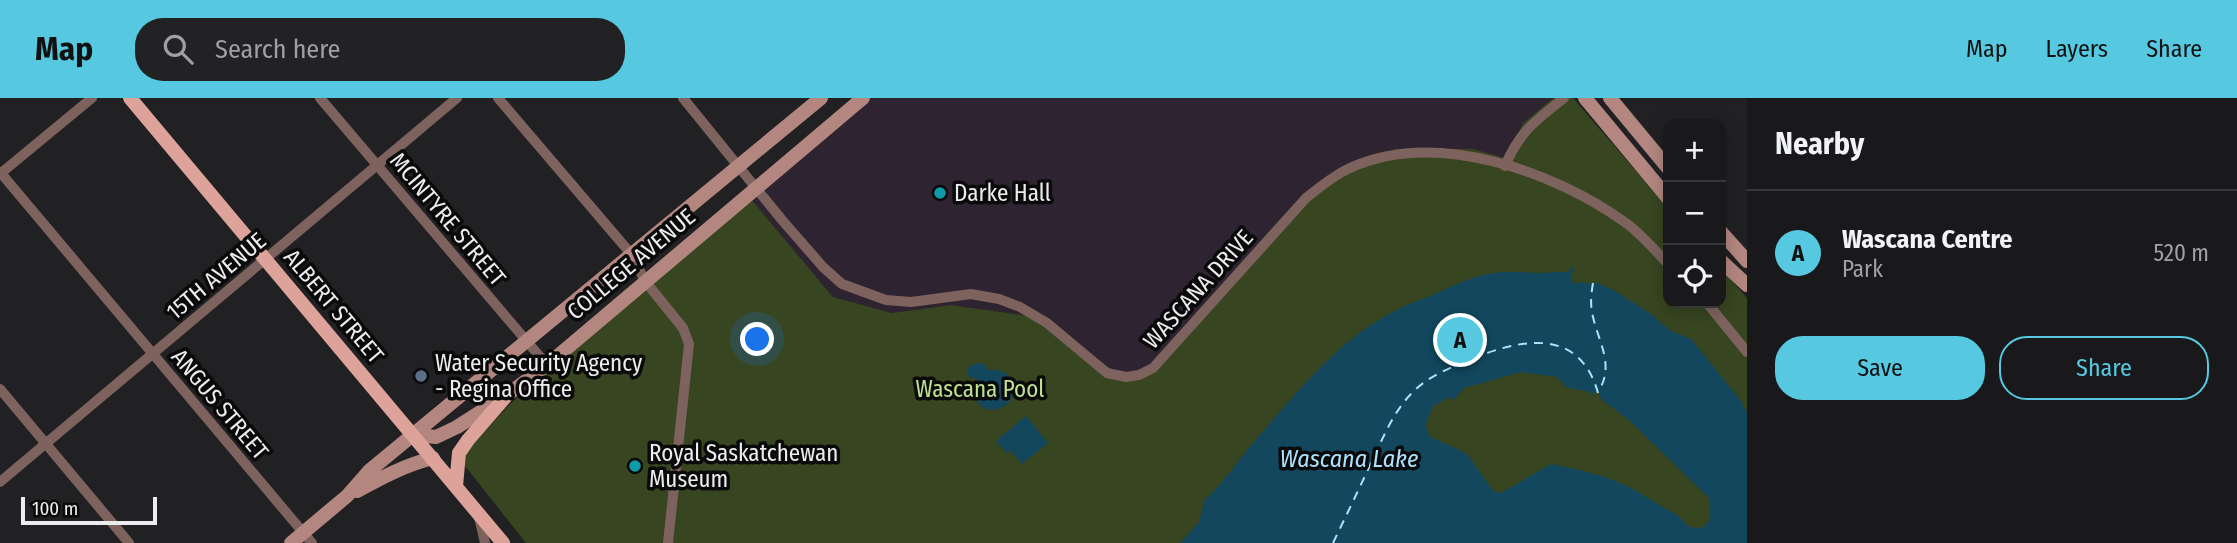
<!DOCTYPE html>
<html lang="en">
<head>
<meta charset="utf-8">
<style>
  :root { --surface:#19181a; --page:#222123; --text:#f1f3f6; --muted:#9fa0a2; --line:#373739; --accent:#56c9e1 }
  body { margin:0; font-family:"Fira Sans Condensed",sans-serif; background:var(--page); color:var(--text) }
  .controls { position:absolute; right:21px; top:21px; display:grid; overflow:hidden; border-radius:14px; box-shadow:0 4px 18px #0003 }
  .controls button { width:63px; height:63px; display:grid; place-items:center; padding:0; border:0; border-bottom:2px solid var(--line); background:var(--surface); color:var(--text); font:35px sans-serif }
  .scale { position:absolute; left:21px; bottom:18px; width:136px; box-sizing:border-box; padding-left:7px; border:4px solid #edecee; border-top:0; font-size:19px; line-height:24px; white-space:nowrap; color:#edecee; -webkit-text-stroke:5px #0a0a0b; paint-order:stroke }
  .you { position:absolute; left:758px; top:242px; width:24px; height:24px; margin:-18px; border:5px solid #fff; border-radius:50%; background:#1a73e8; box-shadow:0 0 0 10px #1a73e833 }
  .badge { display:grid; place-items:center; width:46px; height:46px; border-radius:50%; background:var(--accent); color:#111; font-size:23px; font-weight:700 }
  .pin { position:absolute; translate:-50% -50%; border:4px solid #fff; box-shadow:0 2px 7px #0006 }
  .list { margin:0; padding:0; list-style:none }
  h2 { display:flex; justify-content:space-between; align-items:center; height:91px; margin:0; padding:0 28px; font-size:30px }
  h2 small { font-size:23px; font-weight:400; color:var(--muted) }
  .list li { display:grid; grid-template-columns:46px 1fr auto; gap:21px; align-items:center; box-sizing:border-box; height:126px; padding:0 28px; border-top:2px solid var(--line) }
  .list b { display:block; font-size:26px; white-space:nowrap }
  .list p { margin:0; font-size:23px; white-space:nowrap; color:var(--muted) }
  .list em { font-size:23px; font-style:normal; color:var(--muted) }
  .actions { display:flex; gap:14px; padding:21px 28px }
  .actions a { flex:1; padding:16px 0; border:2px solid var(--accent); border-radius:28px; text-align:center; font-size:24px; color:var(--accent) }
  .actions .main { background:var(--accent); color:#111 }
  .icon { flex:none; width:38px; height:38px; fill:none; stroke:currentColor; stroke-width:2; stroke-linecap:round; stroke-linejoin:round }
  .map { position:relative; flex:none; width:1747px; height:445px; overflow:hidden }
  header { display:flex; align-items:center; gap:42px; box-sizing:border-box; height:98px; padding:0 35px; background:var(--accent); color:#111 }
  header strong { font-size:33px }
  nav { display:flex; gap:38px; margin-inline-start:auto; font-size:24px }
  .search { width:490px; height:63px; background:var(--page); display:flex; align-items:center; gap:18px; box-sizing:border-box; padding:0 24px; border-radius:28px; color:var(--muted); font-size:26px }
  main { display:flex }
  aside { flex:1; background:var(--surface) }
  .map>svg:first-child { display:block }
</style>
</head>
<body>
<header>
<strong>Map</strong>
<div class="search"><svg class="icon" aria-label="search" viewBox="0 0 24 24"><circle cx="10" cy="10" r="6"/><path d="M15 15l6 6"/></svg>Search here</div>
<nav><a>Map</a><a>Layers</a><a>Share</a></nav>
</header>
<main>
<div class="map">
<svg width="1747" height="445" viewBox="0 0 1747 445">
  <rect width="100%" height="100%" fill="#212022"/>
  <path fill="#2e2330" d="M872 0H1553L1523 25 1506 60 1473 51H1396L1152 266 1138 273 1125 275 951 207 892 215 833 199 751 101Z"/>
  <path fill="#374521" d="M1553 0H1573L1668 110V205H1721V170L1747 200V445H526L465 368 466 354 510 306 751 101 833 199 892 215 951 207 1050 221 1099 263 1112 271 1125 275 1138 273 1152 266 1286 116 1350 68 1396 51H1473L1506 60 1523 25Z"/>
  <path fill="#12475d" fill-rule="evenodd" d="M1572 168 1574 170 1571 178 1573 186 1582 184 1593 187 1595 184 1613 192 1651 216 1669 232 1691 241 1741 303 1747 315V445H1180L1199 424 1205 401C1214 397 1243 356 1253 345 1296 296 1340 238 1401 210 1410 205 1421 202 1430 198 1474 178 1488 171 1537 175 1548 176 1557 172 1568 175ZM1521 274 1557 279 1567 290 1587 293 1592 297 1596 293 1600 296 1599 299 1631 324 1709 400 1710 421 1704 429C1684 433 1687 422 1672 414 1655 405 1638 393 1620 385 1598 375 1574 371 1551 366L1501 395 1494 394 1467 356 1429 338 1426 327 1432 309 1449 299 1454 302 1464 290Z
    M977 265 985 266 988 272C1003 270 1015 278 1014 295 1003 324 964 313 977 281L969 279 967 273 970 268Z
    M1026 318 1048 345 1022 366 1011 353 1007 355 996 343Z"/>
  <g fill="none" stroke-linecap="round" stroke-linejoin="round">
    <path stroke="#ace2fd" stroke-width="2" stroke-dasharray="9 7" stroke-linecap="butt" d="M1593 185C1591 197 1590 207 1593 219 1599 245 1615 268 1598 294
      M1333 445C1346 418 1359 391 1372 363 1383 340 1393 314 1412 295 1427 279 1447 271 1467 263 1518 241 1579 227 1598 295"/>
    <path stroke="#7d625e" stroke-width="10" d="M320 0 547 267
      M498 0 632 157 645 183 683 230 689 246 668 445
      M683 0 782 122 823 169 842 186 886 202 911 204 971 196 999 201 1020 209 1047 225 1107 275 1126 279 1139 277 1153 270 1306 100C1320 89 1334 77 1350 70 1436 31 1554 73 1626 125 1641 136 1655 152 1668 166
      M1505 68C1520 33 1535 23 1564 0
      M0 74 312 445
      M0 76 92 0
      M1707 205 1747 254
      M0 291 129 445
      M0 384 457 0
      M479 419 485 445"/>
    <path stroke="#b38780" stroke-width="14" d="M1585 0 1668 100
      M1610 0 1668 70
      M1721 134 1747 163
      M1721 163 1747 187
      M414 337 436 339 457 329 507 297 547 267 863 0
      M357 393C383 379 405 367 433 360
      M291 445 347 398 369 373 821 0"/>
    <path stroke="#dda39b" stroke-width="14" d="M130 0 503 445
      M456 388 459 355 468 342 507 297"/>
  </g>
  <g fill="#0f9aa8" stroke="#0a0a0b" stroke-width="2.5">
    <circle cx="940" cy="95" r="7"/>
    <circle cx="635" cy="368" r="7"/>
  </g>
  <circle fill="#5c6f8a" stroke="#0a0a0b" stroke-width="2.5" cx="421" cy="278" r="7"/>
  <g text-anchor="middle" stroke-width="7" stroke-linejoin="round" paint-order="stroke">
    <g font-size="23" fill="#edecee" stroke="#0a0a0b" text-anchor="start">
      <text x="954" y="103">Darke Hall</text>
      <text x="435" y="273">Water Security Agency<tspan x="435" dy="26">- Regina Office</tspan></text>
      <text x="649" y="363">Royal Saskatchewan<tspan x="649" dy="26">Museum</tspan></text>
    </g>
    <g font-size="23" fill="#edecee" stroke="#0a0a0b">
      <text transform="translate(448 121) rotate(50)" y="8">MCINTYRE STREET</text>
      <text transform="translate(631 166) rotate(-40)" y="8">COLLEGE AVENUE</text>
      <text transform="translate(216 178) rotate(-40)" y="8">15TH AVENUE</text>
      <text transform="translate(1198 191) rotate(-48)" y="8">WASCANA DRIVE</text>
      <text transform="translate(334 208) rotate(50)" y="8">ALBERT STREET</text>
      <text transform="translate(220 306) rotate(50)" y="8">ANGUS STREET</text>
    </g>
    <g font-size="23" fill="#bfe190" stroke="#0a0a0b">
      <text x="980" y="299">Wascana Pool</text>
    </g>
    <g font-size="24" font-style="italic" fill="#ace2fd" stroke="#0a0a0b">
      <text x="1349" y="369">Wascana Lake</text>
    </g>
  </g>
</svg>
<div class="controls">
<button>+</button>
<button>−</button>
<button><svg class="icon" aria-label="locate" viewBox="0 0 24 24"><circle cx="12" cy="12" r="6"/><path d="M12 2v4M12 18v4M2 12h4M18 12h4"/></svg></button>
</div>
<div class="scale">100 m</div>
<div class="you"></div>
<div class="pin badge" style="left:1460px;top:242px">A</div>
</div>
<aside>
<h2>Nearby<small></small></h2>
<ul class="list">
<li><span class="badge">A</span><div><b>Wascana Centre</b><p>Park</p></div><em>520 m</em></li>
</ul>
<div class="actions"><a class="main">Save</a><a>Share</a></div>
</aside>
</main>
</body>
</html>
